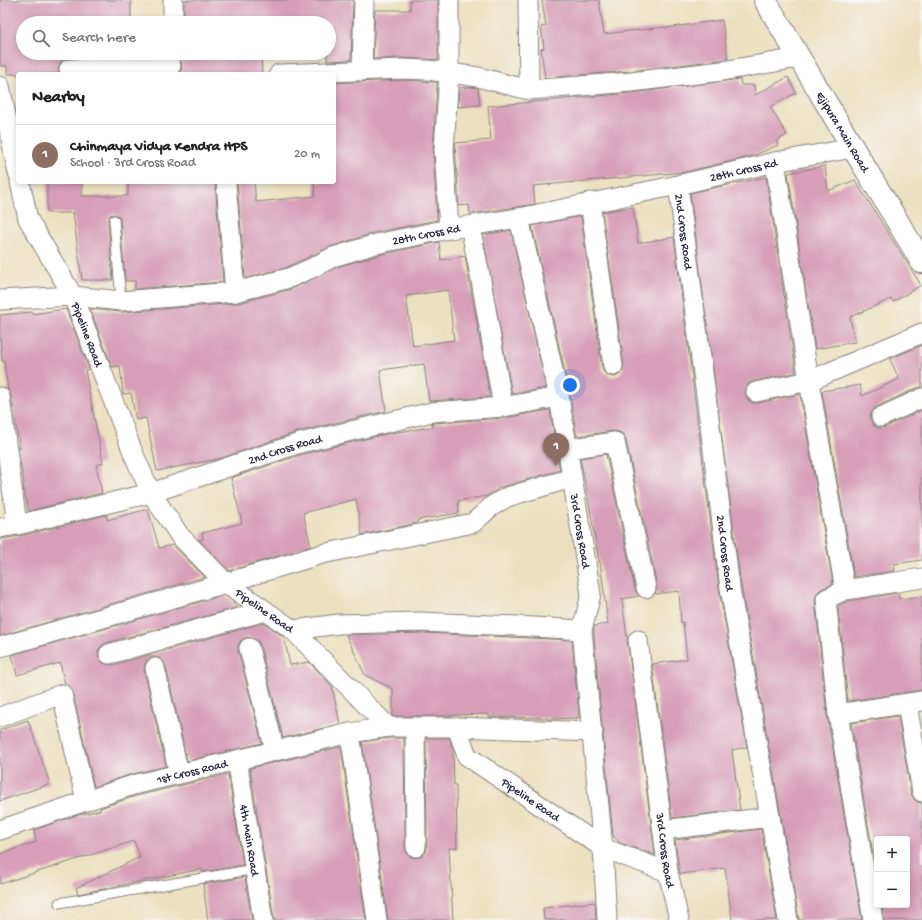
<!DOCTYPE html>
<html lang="en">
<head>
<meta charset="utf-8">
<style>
  :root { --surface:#fff; --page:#f6f6f6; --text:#222; --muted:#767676; --line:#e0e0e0; --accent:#c8321e }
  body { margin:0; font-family:"Gochi Hand",sans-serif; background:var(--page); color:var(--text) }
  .controls { position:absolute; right:12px; bottom:12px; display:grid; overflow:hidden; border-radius:4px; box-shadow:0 2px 6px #0003 }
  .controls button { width:36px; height:36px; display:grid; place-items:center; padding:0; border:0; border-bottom:1px solid var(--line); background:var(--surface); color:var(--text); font:20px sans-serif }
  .you { position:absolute; left:570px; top:385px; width:14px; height:14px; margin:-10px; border:3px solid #fff; border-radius:50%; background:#1a73e8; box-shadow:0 0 0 6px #1a73e833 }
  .badge { display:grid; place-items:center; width:26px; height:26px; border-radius:50%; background:var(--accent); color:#fff; font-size:13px; font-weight:700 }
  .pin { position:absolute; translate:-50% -33px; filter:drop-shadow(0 1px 2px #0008) }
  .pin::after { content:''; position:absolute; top:21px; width:14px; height:12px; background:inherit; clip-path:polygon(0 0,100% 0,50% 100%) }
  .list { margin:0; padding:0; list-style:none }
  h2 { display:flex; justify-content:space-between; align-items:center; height:52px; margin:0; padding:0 16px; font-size:17px }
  h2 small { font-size:13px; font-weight:400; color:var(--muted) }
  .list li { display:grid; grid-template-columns:26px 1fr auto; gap:12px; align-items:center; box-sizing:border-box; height:60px; padding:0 16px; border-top:1px solid var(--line) }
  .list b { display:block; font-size:15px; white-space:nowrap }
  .list p { margin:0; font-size:13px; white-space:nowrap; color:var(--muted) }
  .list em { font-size:13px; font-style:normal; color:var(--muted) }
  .icon { flex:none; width:22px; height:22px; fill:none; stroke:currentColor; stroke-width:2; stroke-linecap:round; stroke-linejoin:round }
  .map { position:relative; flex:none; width:922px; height:920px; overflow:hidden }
  .search { position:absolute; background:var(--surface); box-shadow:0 2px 6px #0003; left:16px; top:16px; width:320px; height:44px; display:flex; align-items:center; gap:10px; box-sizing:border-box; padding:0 14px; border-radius:22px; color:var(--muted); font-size:15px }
  .panel { position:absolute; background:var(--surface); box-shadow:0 2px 6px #0003; left:16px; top:72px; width:320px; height:112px; border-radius:4px }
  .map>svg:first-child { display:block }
</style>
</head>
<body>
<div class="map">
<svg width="922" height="920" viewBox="0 0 922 920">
  <rect width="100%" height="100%" fill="#f6f6f2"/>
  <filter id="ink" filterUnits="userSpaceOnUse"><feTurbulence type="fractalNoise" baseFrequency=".025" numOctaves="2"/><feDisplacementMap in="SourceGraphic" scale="8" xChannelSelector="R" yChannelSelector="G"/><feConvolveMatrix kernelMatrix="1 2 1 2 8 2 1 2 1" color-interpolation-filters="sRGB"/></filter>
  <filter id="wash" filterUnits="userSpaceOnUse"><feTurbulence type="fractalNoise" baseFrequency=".012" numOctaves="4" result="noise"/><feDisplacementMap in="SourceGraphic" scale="16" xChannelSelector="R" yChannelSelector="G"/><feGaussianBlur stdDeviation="0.9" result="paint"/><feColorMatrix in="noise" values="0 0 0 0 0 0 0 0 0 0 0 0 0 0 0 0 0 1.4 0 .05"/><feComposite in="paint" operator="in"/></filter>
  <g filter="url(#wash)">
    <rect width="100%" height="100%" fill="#ece0c0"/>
    <g id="blocks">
      <path fill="#d79eb8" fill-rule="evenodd" d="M0 0H131V23H23V53H261L262 74H178L181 71 182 66 181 61 177 57 171 55 69 58 64 59 60 63 58 69 59 74H7V66H0Z
        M184 0H353L351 60 327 61V53H329V23H184Z
        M410 0H438V60L402 58 373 59 375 10H410Z
        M542 0H599L604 34 665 27V28L722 20 728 59 630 71 545 78 541 49 544 48 541 27 546 26Z
        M788 77 796 93 770 107 787 135 776 141 778 145 753 156 685 172 533 186 535 204 517 207 470 214 469 205 459 206 455 143 491 140 488 106 632 93 740 79 741 85H754L755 95Z
        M402 80 437 82 433 149 437 220 373 233 330 247 285 268 245 278 237 182H254L256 202 315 196 314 182H334V83Z
        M469 87 478 88 480 105 458 107 459 88Z
        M825 166 828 191 855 180 921 285 893 302 891 299 850 317 855 342 815 349 788 173Z
        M766 177 796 373 753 381 748 384 745 389V394L748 400 753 403H758L800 394 833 584 821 589 817 593 815 600 827 715 862 920H799L741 586 690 193Z
        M47 182H82V196H128V182H215L223 282 135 289V281H125L120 219 119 216 114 214 110 215 108 221 113 280H82L73 213H47Z
        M633 207 638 243 674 237 719 589 747 747 732 750 740 810 672 818 652 664 687 659 683 622 681 623 679 591 655 594 657 586 626 440 624 435 619 432 613 431 577 436 570 395 532 226 581 216 602 368 604 372 609 376 615 377 619 375 623 370 624 364 602 212Z
        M511 230 546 388 512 394 483 235Z
        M439 242 441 260 465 256 490 397 429 401 424 364 380 370 386 411 297 432 222 458 157 471 146 418 136 420 131 393 123 394 120 366 112 367 90 309 122 312 238 303 292 289 337 267 379 255ZM448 290 454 340 413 346 406 296Z
        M66 309 89 369 85 370 103 463 96 465 102 493 28 511 23 485 24 484 18 449H20L11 396 8 390 4 361H2L0 335V315L32 312V314Z
        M922 345V387L917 388 876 407 872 411 870 416 871 421 874 426 880 428 886 427 922 410V560L894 564 895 571 854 577 822 391 860 385 862 396 899 379 890 359Z
        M550 410 560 470 498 488V489L487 496 458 501 459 513 417 520V523L362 535 356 499 303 513 311 546 229 571 199 540 203 539 202 533 242 523 231 478 303 454 390 433 433 427 432 423H434L504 418Z
        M606 454 635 590 639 596 622 599 655 855 620 843 613 836 603 735 604 732 602 726 594 637V626L608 624 600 561 599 562 587 492 580 458Z
        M148 509 159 548 173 545 205 577 0 636V539L20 536 106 515 107 520Z
        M898 593 899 599 922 596V690L848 701 838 606 848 601Z
        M224 595 234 602 236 608 106 643 101 646 98 651 99 657 102 662 106 664 112 665 264 623 284 637 290 665 309 662 332 686 340 724 283 738 260 645 257 640 252 638 247 637 241 640 238 645V651L262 743 187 761 166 666 163 661 159 658 152 657 147 660 145 664 144 670 166 766 129 775 94 787 73 692 70 687 65 684 60 663 17 675 12 655Z
        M424 633 572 640 579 718 550 719H547V718L489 717V714L452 715V716H393V689L365 675 346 635Z
        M898 716 911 794 914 799 918 802 922 803V920H884L882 905H907V839H877V878L851 723Z
        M28 720 50 784 0 801V730Z
        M389 738H404L405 847 407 853 411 857 416 858 422 856 426 852 427 847 426 738H449L453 750 454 785H456L457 848H449L453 920H388L362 742Z
        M341 747 366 920H274L250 768Z
        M228 774 243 865 202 872V869L78 894 76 888 140 857 134 841 0 884V854L36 842 34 830 74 816 101 810 100 808 136 796Z
        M761 829 777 920H732L725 868 680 874 675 840Z
        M245 877 252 920H208L203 884Z
        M595 902 596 920H544L543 908Z"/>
    </g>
  </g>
  <g filter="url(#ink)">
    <use href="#blocks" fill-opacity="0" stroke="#87817e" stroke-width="1"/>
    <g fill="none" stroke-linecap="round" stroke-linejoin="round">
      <defs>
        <path id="service" d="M114 220 121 301
          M59 903 255 869"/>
        <g id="minor">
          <path d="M449 0V73L444 150 449 229"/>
          <path d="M528 0 529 90"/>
          <path d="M173 23V0"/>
          <path d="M69 69 171 66"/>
          <path d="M362 71 364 0"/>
          <path d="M279 74 402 69 428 70 478 77 529 90 631 82 722 71 799 58"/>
          <path d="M0 86 18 173"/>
          <path d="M775 162 809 381 845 590"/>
          <path id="s1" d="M20 182 28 219 73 296 134 455 151 493 180 536 226 583 293 630 388 727H457L467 756 603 848 668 872"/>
          <path d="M226 182 235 292"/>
          <path id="s2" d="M678 185 709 418 730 588 788 920"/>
          <path d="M590 202 613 366"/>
          <path id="s3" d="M519 218 559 397 591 594 582 630 603 848 607 920"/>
          <path d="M470 226 481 280 503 407"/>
          <path id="s4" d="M0 300 73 296 121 301 235 292 289 278 312 268 333 257 376 244 449 229 519 218 678 185 775 162 853 148"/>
          <path d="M756 392 809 381 922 333"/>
          <path d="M0 397 17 525"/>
          <path d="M881 417 922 398"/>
          <path d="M567 449 615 442 646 588"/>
          <path id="s5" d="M0 528 17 525 151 493 300 443 432 412 503 407 559 397"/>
          <path d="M293 630 339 624 421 622 517 626 582 630"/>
          <path id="s6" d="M638 640 668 872 679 920"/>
          <path d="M0 647 226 583 322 554 473 523 492 506 507 497 572 478"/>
          <path d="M249 648 275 751"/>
          <path d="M109 654 265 611"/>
          <path d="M155 668 179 774"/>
          <path d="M907 704 922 792"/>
          <path d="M838 714 922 701"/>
          <path d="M0 717 62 694 86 801"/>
          <path d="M415 727 416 847"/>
          <path d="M457 727 593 732"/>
          <path d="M350 733 377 920"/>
          <path id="s7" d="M237 760 263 920"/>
          <path id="s8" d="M0 830 133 785 350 733 388 727"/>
          <path d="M663 830 770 817"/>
          <path d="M873 920 838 714 826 599 845 590 922 578"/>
        </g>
        <g id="tertiary">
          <path id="s9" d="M765 0 853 148 922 262"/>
        </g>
      </defs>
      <use href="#service" stroke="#87817e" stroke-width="11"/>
      <use href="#minor" stroke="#87817e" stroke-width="21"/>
      <use href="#tertiary" stroke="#87817e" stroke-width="24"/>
      <use href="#service" stroke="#fff" stroke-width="9"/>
      <use href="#minor" stroke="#fff" stroke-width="19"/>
      <use href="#tertiary" stroke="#fff" stroke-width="22"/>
    </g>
  </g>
  <g text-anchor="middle" stroke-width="3" stroke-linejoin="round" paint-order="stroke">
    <g font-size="12" fill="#22223b" stroke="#f6f6f2">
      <text dy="4" stroke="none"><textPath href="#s9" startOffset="153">Ejipura Main Road</textPath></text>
      <text dy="4" stroke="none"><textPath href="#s4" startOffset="760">28th Cross Rd</textPath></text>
      <text dy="4" stroke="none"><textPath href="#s2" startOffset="47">2nd Cross Road</textPath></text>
      <text dy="4" stroke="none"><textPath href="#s4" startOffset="436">28th Cross Rd</textPath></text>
      <text dy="4" stroke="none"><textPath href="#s1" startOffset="168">Pipeline Road</textPath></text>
      <text dy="4" stroke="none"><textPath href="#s5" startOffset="296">2nd Cross Road</textPath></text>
      <text dy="4" stroke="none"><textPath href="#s3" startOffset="319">3rd Cross Road</textPath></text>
      <text dy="4" stroke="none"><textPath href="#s2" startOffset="371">2nd Cross Road</textPath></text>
      <text dy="4" stroke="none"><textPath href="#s1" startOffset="504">Pipeline Road</textPath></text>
      <text dy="4" stroke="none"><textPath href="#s8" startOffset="201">1st Cross Road</textPath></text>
      <text dy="4" stroke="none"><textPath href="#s1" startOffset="851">Pipeline Road</textPath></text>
      <text dy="4" stroke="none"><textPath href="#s7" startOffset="81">4th Main Road</textPath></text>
      <text dy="4" stroke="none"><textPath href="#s6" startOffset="212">3rd Cross Road</textPath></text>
    </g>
  </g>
</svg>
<div class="controls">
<button>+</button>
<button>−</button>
</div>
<div class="you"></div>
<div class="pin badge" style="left:556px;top:466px;background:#8d6e63">1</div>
<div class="search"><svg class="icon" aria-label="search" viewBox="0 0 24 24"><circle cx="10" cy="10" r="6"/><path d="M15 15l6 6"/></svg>Search here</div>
<section class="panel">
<h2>Nearby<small></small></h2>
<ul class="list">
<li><span class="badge" style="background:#8d6e63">1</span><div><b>Chinmaya Vidya Kendra HPS</b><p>School · 3rd Cross Road</p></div><em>20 m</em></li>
</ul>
</section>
</div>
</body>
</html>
